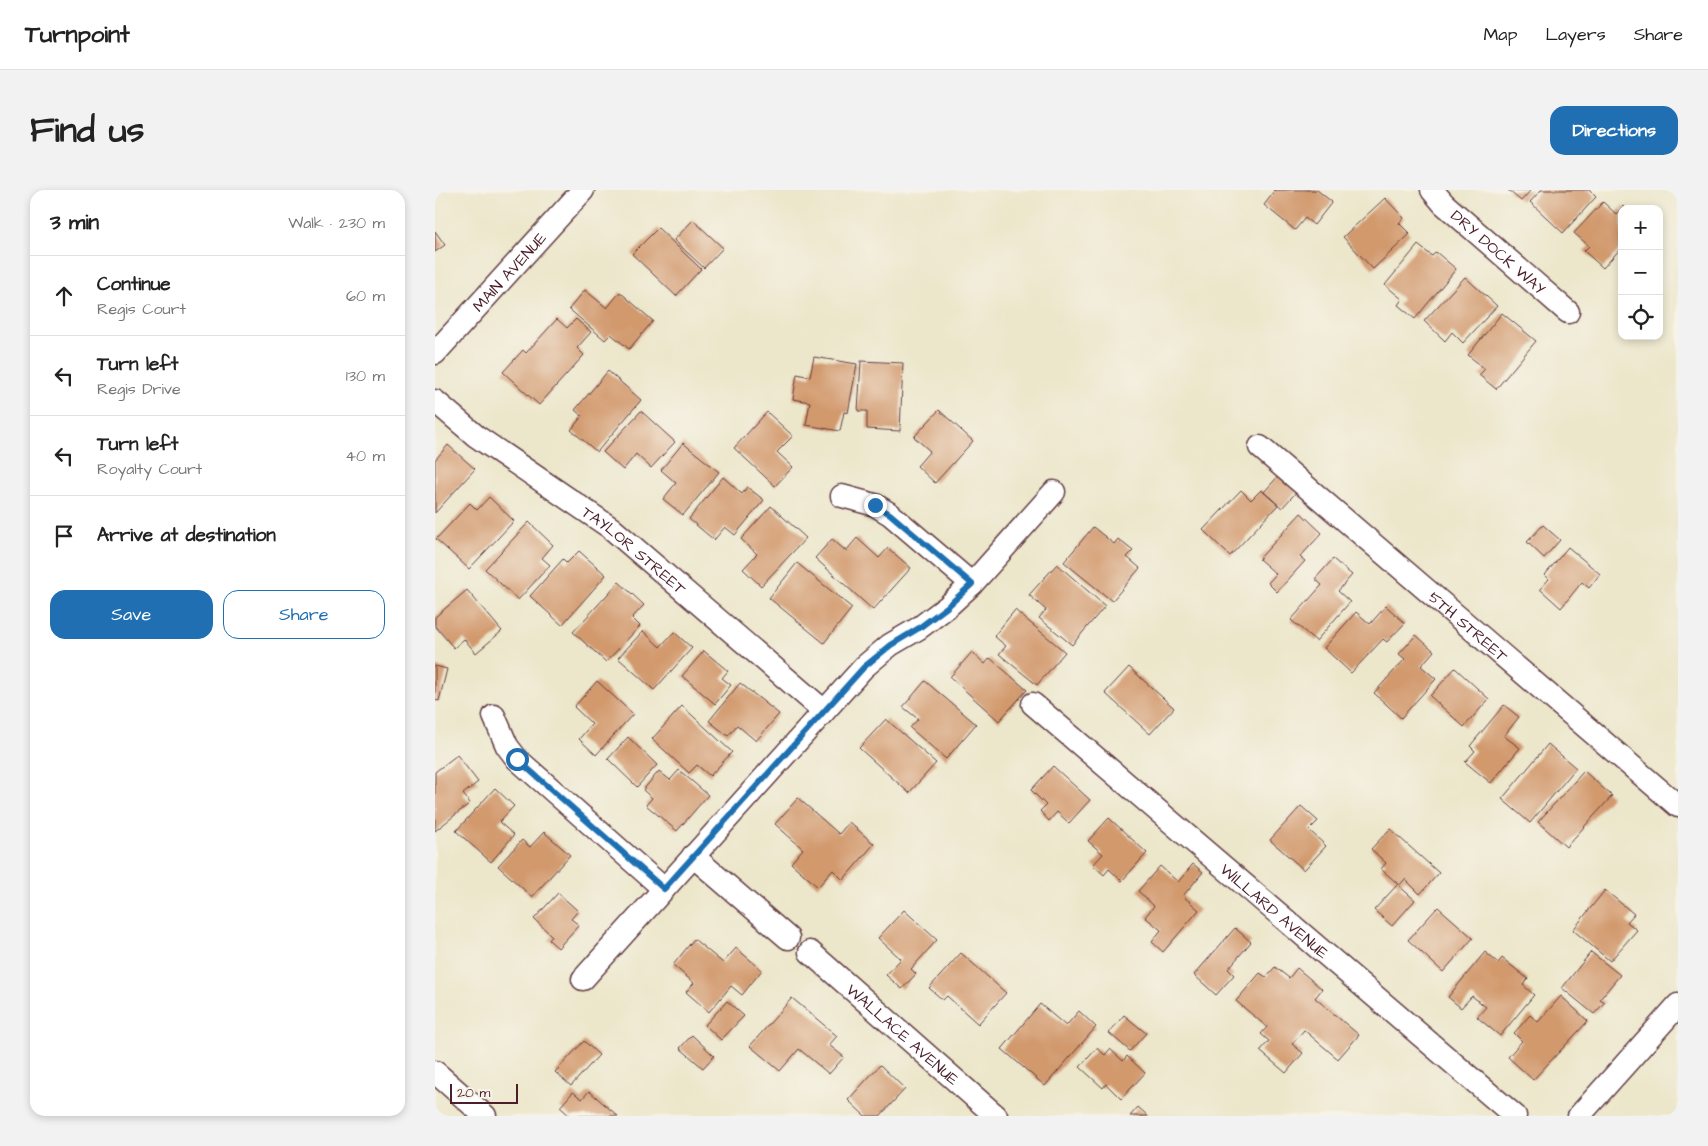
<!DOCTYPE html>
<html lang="en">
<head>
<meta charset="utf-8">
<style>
  :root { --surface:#fff; --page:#f2f2f2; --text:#222; --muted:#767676; --line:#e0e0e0; --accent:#1f6fb2 }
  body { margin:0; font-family:"Architects Daughter",sans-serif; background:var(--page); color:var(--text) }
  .controls { position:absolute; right:15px; top:15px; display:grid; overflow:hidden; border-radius:10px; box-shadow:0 2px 8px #0003 }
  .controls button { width:45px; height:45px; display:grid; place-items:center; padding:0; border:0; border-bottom:1px solid var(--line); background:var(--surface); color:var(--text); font:25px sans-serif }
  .scale { position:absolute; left:15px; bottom:12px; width:68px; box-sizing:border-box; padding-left:5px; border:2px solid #4a1f2b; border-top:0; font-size:14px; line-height:18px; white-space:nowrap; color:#4a1f2b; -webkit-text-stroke:4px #f7f3e8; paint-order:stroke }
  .stop { position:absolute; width:15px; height:15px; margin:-11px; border:4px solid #1f6fb2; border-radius:50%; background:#fff }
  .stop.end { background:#1f6fb2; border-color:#fff; box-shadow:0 1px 5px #0008 }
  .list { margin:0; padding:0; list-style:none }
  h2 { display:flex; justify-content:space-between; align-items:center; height:65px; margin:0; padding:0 20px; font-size:21px }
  h2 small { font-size:16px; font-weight:400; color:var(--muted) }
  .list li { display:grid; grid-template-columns:32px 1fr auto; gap:15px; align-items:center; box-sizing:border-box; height:80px; padding:0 20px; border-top:1px solid var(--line) }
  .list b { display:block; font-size:19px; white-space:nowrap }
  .list p { margin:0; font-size:16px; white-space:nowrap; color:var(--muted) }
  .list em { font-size:16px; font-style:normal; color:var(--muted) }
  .actions { display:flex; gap:10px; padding:15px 20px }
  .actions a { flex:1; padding:11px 0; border:1px solid var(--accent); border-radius:15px; text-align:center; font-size:18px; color:var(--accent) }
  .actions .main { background:var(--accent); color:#fff }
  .icon { flex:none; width:28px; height:28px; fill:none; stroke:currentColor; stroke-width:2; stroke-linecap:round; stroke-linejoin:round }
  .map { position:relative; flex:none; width:1243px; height:926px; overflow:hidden; border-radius:15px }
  header { display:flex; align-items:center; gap:30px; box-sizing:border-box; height:70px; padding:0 25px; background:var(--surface); border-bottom:1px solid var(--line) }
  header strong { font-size:24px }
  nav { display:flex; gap:28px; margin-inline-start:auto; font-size:18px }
  .intro { display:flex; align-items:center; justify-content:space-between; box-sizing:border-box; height:120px; padding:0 30px }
  h1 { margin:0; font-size:35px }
  .button { padding:12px 22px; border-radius:15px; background:var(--accent); color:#fff; font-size:18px; font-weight:700 }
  main { display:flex; gap:30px; padding:0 30px }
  aside { flex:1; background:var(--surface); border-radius:15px; box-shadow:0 2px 8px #0003 }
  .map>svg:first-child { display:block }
</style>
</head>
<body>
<header>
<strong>Turnpoint</strong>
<nav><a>Map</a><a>Layers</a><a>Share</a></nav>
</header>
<div class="intro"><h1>Find us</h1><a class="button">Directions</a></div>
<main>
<aside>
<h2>3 min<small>Walk · 230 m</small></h2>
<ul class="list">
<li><svg class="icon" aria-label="ahead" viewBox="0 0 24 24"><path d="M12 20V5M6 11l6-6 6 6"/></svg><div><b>Continue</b><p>Regis Court</p></div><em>60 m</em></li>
<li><svg class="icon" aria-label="left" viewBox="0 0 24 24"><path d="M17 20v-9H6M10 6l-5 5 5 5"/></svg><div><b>Turn left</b><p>Regis Drive</p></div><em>130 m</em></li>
<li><svg class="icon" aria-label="left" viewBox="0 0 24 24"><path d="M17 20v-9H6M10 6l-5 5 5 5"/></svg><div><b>Turn left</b><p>Royalty Court</p></div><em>40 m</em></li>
<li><svg class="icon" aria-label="arrive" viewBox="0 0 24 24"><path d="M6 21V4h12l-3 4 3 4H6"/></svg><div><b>Arrive at destination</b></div></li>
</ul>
<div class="actions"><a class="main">Save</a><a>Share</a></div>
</aside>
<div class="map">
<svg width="1243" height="926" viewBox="0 0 1243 926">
  <rect width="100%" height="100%" fill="#f7f3e8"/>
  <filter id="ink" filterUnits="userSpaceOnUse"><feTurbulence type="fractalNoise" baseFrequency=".02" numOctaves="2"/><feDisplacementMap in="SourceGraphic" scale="10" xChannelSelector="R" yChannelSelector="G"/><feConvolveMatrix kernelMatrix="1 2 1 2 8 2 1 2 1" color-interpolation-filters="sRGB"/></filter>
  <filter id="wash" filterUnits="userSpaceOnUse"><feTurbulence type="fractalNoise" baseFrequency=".0096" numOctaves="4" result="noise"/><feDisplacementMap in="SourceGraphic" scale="20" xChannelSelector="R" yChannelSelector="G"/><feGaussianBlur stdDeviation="1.12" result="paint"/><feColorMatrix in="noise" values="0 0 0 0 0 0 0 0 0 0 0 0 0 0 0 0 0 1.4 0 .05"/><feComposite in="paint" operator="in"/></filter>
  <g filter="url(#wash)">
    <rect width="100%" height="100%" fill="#ece6ca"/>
    <g id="blocks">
      <path fill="#d2996d" d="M838 0H882L897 12 879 35 870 28 860 40 829 15 840 1Z
        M1073 0H1096L1086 11Z
        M1106 0H1154L1161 7 1128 43 1095 12Z
        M950 8 969 28 964 33 975 44 938 79 908 47Z
        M1168 12 1181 24 1188 16 1191 19H1187V57L1168 78 1149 61 1154 56 1139 43Z
        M258 30 288 58 269 78 239 50Z
        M223 38 266 79 241 106 197 64Z
        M0 41 10 55 0 62Z
        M983 55 997 66 1001 62 1021 79 980 129 963 115 967 109 950 95Z
        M1030 87 1062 116 1028 153 1017 142 1010 151 989 131Z
        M150 100 172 118 185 102 218 131 194 159 176 144 170 150 134 119Z
        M1067 123 1101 151 1061 199 1044 185 1050 179 1033 165Z
        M122 129 132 138 141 129 156 142 142 158 149 165 104 215 68 182 88 160 91 163Z
        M379 167 422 174 413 223 409 222 405 241 371 235 375 212 358 209 362 184 375 187Z
        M426 171 468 173 465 241 432 239V221H423Z
        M173 181 206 210 162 262 136 240 147 226 140 220Z
        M504 220 538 251 500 293 482 276 495 261 479 247Z
        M206 221 240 252 216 278 201 264 188 280 168 262Z
        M332 222 358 246 342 262 358 277 340 296 299 258Z
        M248 253 284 282 248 325 228 309 241 293 226 280Z
        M13 255 40 279 0 323V270Z
        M847 282 865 298 847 318 829 302Z
        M288 287 307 304 312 297 329 310 300 345 290 337 279 350 254 329Z
        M806 300 816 310 826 300 843 315 795 366 768 340Z
        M54 307 79 331 34 379 1 349 35 313 42 320Z
        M336 316 371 348 326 396 308 379 322 364 306 349Z
        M866 323 887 343 865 367 870 371 842 402 833 393 841 384 824 369Z
        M94 332 118 355 107 368 115 375 83 410 50 379Z
        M1108 335 1125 350 1109 368 1092 352Z
        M658 337 679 354 683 349 698 361 692 367 705 378 677 411 629 372Z
        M422 348 444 368 453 358 476 378 438 420 380 368 397 349 411 361Z
        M1133 357 1165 384 1154 398 1147 392 1126 418 1105 399 1114 389 1110 385Z
        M144 361 171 385 127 435 95 406 128 369 132 373Z
        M898 369 917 385 903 401 915 412 881 451 856 430 887 395 880 389Z
        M362 373 417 418 389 453 334 408Z
        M622 374 670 416 637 455 604 428 611 420 594 405Z
        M184 392 209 415 197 428 205 436 171 472 138 442Z
        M32 400 67 441 41 463 29 449 19 458 0 436V427Z
        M951 416 970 433 952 452 948 449 916 483 889 458 921 422 935 434Z
        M580 420 630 462 602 495 564 464 571 456 559 446Z
        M208 441 225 457 239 442 257 458 219 500 183 468Z
        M981 445 999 461 986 476 1001 489 966 528 939 503 970 469 964 464Z
        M269 461 293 481 287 488 296 495 280 514 247 486Z
        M537 462 550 474 555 468 592 500 564 531 515 487Z
        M0 476 12 479 4 511 0 510Z
        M694 477 739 518 715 544 670 503Z
        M1020 478 1054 509 1029 537 995 506Z
        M162 491 198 524 161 565 144 549 157 534 139 517Z
        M490 491 541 534 511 569 475 538 483 529 468 517Z
        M305 493 344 524 321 551 302 535 293 546 274 531Z
        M1069 515 1084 527 1069 546 1085 558 1056 593 1030 572 1040 561 1035 556Z
        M247 516 297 562 275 586 262 575 254 583 217 549Z
        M451 529 501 573 474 603 424 558Z
        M193 547 222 575 202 597 173 569Z
        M1113 554 1141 578 1095 633 1067 609Z
        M22 565 43 592 28 604 35 613 0 641V582Z
        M618 576 655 610 634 633 622 622 614 631 605 621 611 615 596 600Z
        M244 580 273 605 242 641 211 615 217 608 208 600 224 581 235 590Z
        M1149 581 1177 606 1131 657 1103 632Z
        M60 598 79 616 64 632 79 645 56 672 21 641Z
        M363 608 404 644 414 632 439 654 408 690 398 680 383 697 356 673 368 659 340 634Z
        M866 616 883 631 874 640 891 656 869 680 835 650Z
        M674 628 712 663 687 691 674 679 669 685 658 675 668 664 653 651Z
        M955 639 1004 683 985 704 970 689 964 696 980 710 957 736 939 720 963 694 946 679 951 673 936 659Z
        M109 642 135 665 97 707 63 676 87 650 95 657Z
        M758 674 768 682 748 706 764 720 728 762 717 752 726 740 710 727 719 716 703 701 725 676 743 692Z
        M1170 700 1199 724 1192 732 1202 740 1175 771 1138 740Z
        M123 703 143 721 136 729 144 735 123 758 114 750 117 746 99 729Z
        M1003 717 1038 748 1008 782 973 750Z
        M469 720 502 750 476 779 481 784 467 799 451 785 466 769 443 748Z
        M800 738 816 752 793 779 799 785 781 805 759 785Z
        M259 749 288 773 301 758 327 780 307 805 296 796 274 822 251 802 259 793 238 775Z
        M1050 762 1063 773 1067 768 1093 789 1088 795 1099 805 1065 846 1042 827 1051 817 1037 806 1026 818 1013 807Z
        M1156 762 1185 785 1165 809 1170 812 1159 824 1127 798Z
        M526 763 571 803 543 834 512 806 508 810 494 798Z
        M840 777 854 788 862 778 887 799 880 808 924 845 903 869 869 840 857 854 868 863 851 883 825 861 834 851 826 844 832 837 801 811 825 783 831 787Z
        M1126 806 1153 831 1098 890 1073 867 1087 851 1079 843 1095 825 1103 832Z
        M357 808 402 846 394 855 409 867 394 884 364 859 345 881 315 856Z
        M292 811 309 826 286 850 270 835Z
        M605 814 631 836 644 821 661 837 610 896 567 859Z
        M689 825 711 843 695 861 674 843Z
        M257 845 279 866 268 878 245 858Z
        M149 851 164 865 136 896 120 882Z
        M662 858 670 865 675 859 688 871 692 866 710 883 686 909 671 894 668 898 645 877Z
        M445 875 470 899 445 926H430L413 910Z
        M154 901 183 926H135L125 917 138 902 147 909Z
        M703 917 713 926H695Z"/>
    </g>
  </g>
  <g filter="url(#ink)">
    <use href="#blocks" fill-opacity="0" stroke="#623d43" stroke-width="1"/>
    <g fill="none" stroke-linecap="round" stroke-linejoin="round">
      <defs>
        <g id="minor">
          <path id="s1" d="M997 0 1009 14 1133 122"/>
          <path id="s2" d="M0 163 148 0"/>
          <path id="s3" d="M0 211 41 246 176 338 389 521"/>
          <path id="s4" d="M825 257 1243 616"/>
          <path d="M407 306 440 315 455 324 537 394"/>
          <path id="s5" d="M598 514 1080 926"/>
          <path d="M59 526 72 556 82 569 229 699"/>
          <path d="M258 666 353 748"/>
          <path id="s6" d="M375 762 561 926"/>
          <path d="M148 789 429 477 455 455 484 438 512 417 537 394 619 302"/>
          <path d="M0 882 50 926"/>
          <path d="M1144 926 1243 815"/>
        </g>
      </defs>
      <use href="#minor" stroke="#623d43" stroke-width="25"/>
      <use href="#minor" stroke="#fff" stroke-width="22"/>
    </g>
  </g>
  <g fill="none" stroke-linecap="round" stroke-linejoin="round" filter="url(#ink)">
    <path stroke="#1f6fb2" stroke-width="6" d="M82 569 229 699 429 477 456 455 484 438 512 417 537 394 455 324 440 315"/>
  </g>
  <g text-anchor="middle" stroke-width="4" stroke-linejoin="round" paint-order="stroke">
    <g font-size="16" fill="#4a1f2b" stroke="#f7f3e8">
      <text dy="6" stroke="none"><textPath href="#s1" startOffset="91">DRY DOCK WAY</textPath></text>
      <text dy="6" stroke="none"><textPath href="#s2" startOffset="110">MAIN AVENUE</textPath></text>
      <text dy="6" stroke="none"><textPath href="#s3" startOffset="249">TAYLOR STREET</textPath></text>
      <text dy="6" stroke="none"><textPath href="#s4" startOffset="275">5TH STREET</textPath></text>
      <text dy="6" stroke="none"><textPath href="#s5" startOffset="318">WILLARD AVENUE</textPath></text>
      <text dy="6" stroke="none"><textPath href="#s6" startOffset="124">WALLACE AVENUE</textPath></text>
    </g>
  </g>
</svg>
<div class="controls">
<button>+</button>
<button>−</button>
<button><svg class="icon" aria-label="locate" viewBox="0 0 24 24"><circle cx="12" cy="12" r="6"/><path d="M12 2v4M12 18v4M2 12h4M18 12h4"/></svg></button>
</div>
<div class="scale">20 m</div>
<div class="stop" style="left:82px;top:569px"></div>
<div class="stop end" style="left:440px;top:315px"></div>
</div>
</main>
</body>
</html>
